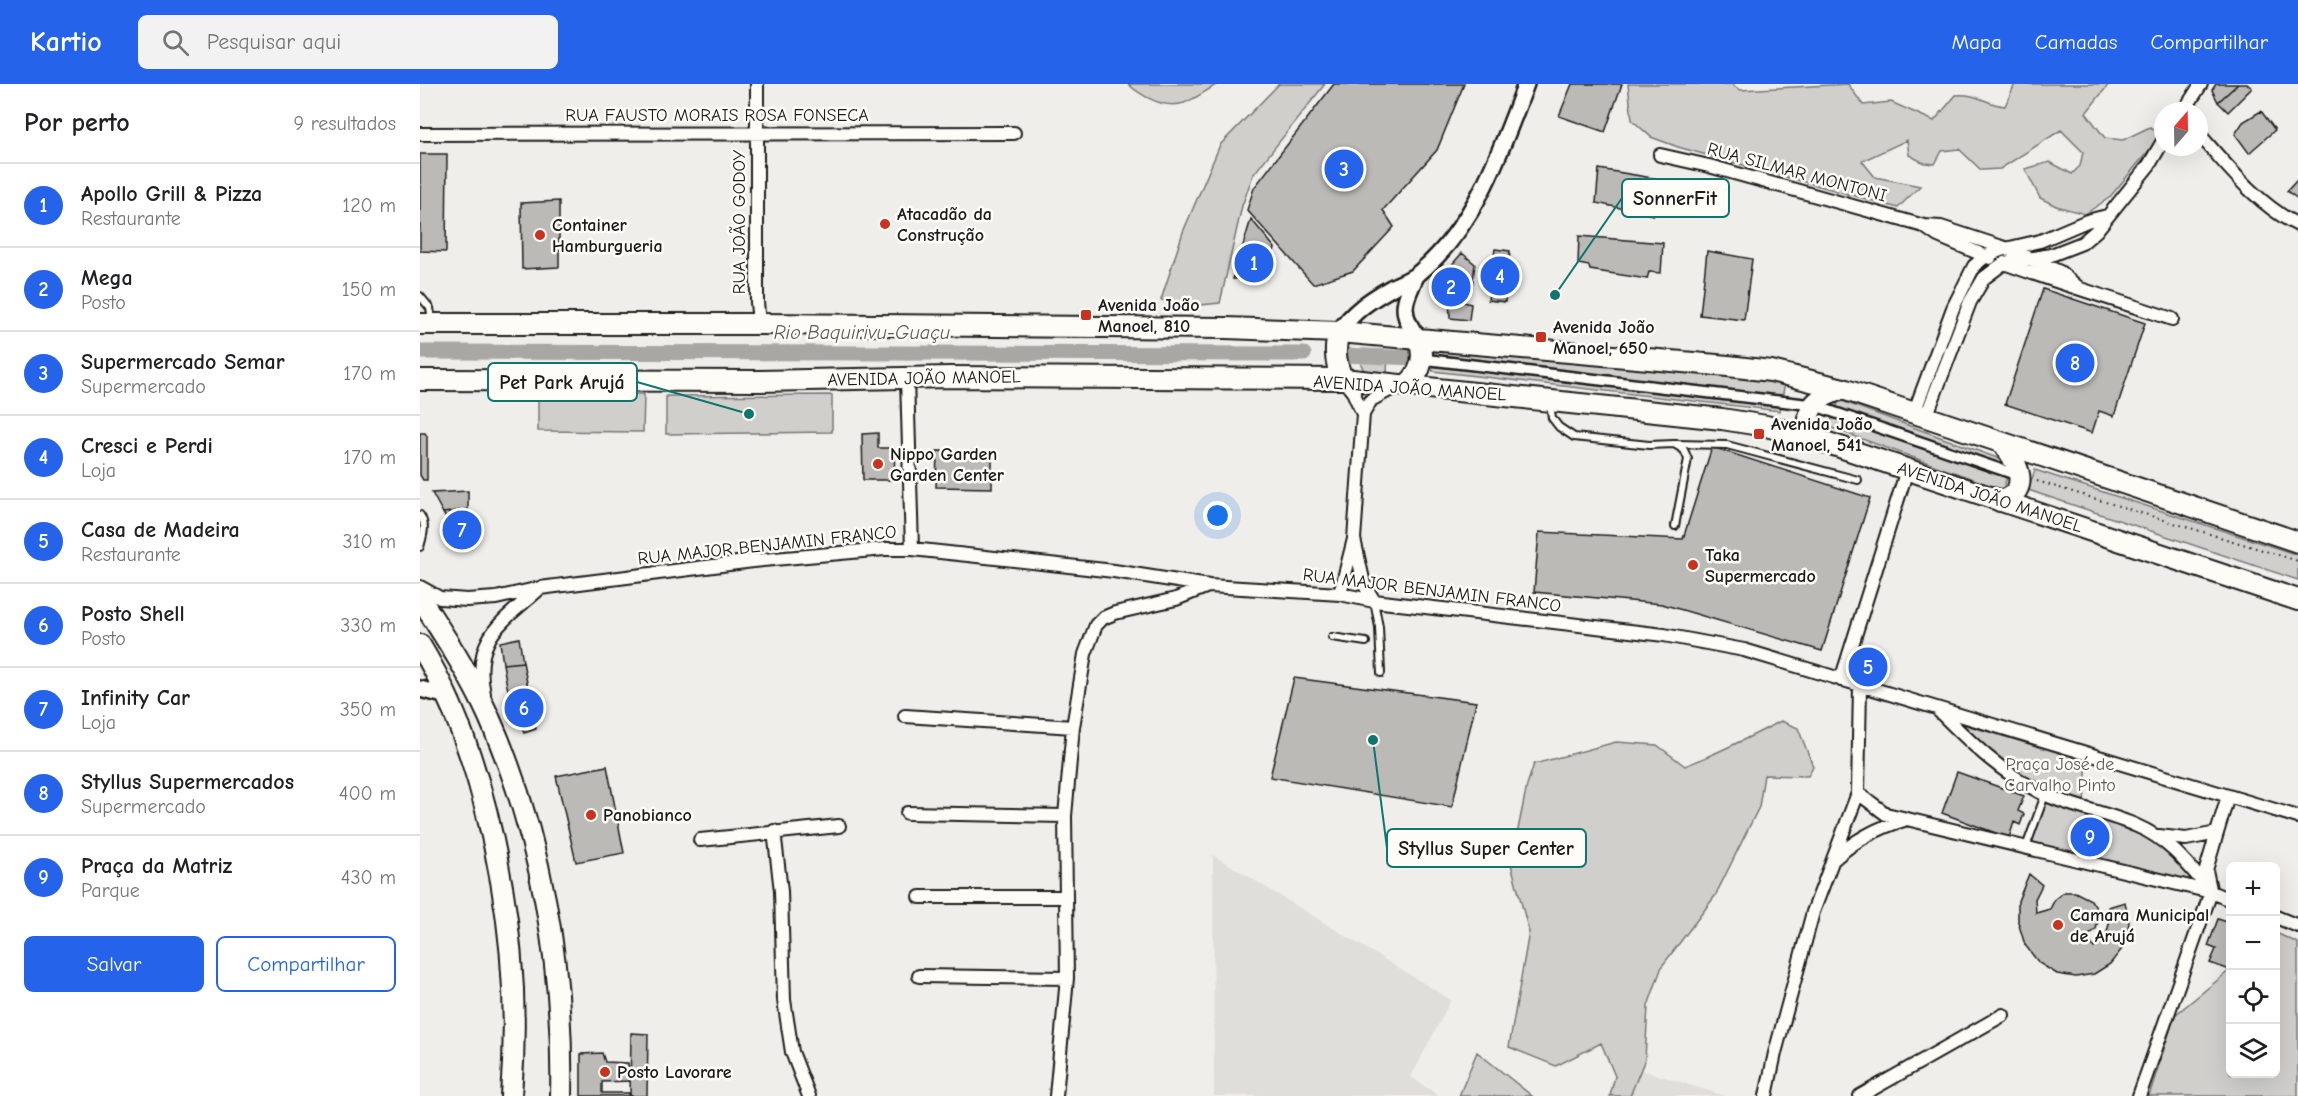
<!DOCTYPE html>
<html lang="pt">
<head>
<meta charset="utf-8">
<style>
  :root { --surface:#fff; --page:#f2f2f2; --text:#202124; --muted:#757577; --line:#e0e0e0; --accent:#2563eb }
  body { margin:0; font-family:"Comic Neue",sans-serif; background:var(--page); color:var(--text) }
  .controls { position:absolute; right:18px; bottom:18px; display:grid; overflow:hidden; border-radius:9px; box-shadow:0 6px 24px #0002 }
  .controls button { width:54px; height:54px; display:grid; place-items:center; padding:0; border:0; border-bottom:2px solid var(--line); background:var(--surface); color:var(--text); font:30px sans-serif }
  .compass { position:absolute; left:1734px; top:18px; width:54px; height:54px; border-radius:50%; background:var(--surface); box-shadow:0 6px 24px #0002; rotate:20deg }
  .you { position:absolute; left:798px; top:432px; width:21px; height:21px; margin:-15px; border:4px solid #fff; border-radius:50%; background:#1a73e8; box-shadow:0 0 0 9px #1a73e833 }
  .badge { display:grid; place-items:center; width:39px; height:39px; border-radius:50%; background:var(--accent); color:#fff; font-size:20px; font-weight:700 }
  .pin { position:absolute; translate:-50% -50%; border:3px solid #fff; box-shadow:0 2px 6px #0006 }
  .list { margin:0; padding:0; list-style:none }
  h2 { display:flex; justify-content:space-between; align-items:center; height:78px; margin:0; padding:0 24px; font-size:26px }
  h2 small { font-size:20px; font-weight:400; color:var(--muted) }
  .list li { display:grid; grid-template-columns:39px 1fr auto; gap:18px; align-items:center; box-sizing:border-box; height:84px; padding:0 24px; border-top:2px solid var(--line) }
  .list b { display:block; font-size:22px; white-space:nowrap }
  .list p { margin:0; font-size:20px; white-space:nowrap; color:var(--muted) }
  .list em { font-size:20px; font-style:normal; color:var(--muted) }
  .actions { display:flex; gap:12px; padding:18px 24px }
  .actions a { flex:1; padding:14px 0; border:2px solid var(--accent); border-radius:9px; text-align:center; font-size:21px; color:var(--accent) }
  .actions .main { background:var(--accent); color:#fff }
  .icon { flex:none; width:33px; height:33px; fill:none; stroke:currentColor; stroke-width:2; stroke-linecap:round; stroke-linejoin:round }
  .map { position:relative; flex:none; width:1878px; height:1012px; overflow:hidden }
  header { display:flex; align-items:center; gap:36px; box-sizing:border-box; height:84px; padding:0 30px; background:var(--accent); color:#fff }
  header strong { font-size:28px }
  nav { display:flex; gap:33px; margin-inline-start:auto; font-size:21px }
  .search { width:420px; height:54px; background:var(--page); display:flex; align-items:center; gap:15px; box-sizing:border-box; padding:0 21px; border-radius:9px; color:var(--muted); font-size:22px }
  main { display:flex }
  aside { flex:1; background:var(--surface) }
  .map>svg:first-child { display:block }
</style>
</head>
<body>
<header>
<strong>Kartio</strong>
<div class="search"><svg class="icon" aria-label="search" viewBox="0 0 24 24"><circle cx="10" cy="10" r="6"/><path d="M15 15l6 6"/></svg>Pesquisar aqui</div>
<nav><a>Mapa</a><a>Camadas</a><a>Compartilhar</a></nav>
</header>
<main>
<aside>
<h2>Por perto<small>9 resultados</small></h2>
<ul class="list">
<li><span class="badge">1</span><div><b>Apollo Grill &amp; Pizza</b><p>Restaurante</p></div><em>120 m</em></li>
<li><span class="badge">2</span><div><b>Mega</b><p>Posto</p></div><em>150 m</em></li>
<li><span class="badge">3</span><div><b>Supermercado Semar</b><p>Supermercado</p></div><em>170 m</em></li>
<li><span class="badge">4</span><div><b>Cresci e Perdi</b><p>Loja</p></div><em>170 m</em></li>
<li><span class="badge">5</span><div><b>Casa de Madeira</b><p>Restaurante</p></div><em>310 m</em></li>
<li><span class="badge">6</span><div><b>Posto Shell</b><p>Posto</p></div><em>330 m</em></li>
<li><span class="badge">7</span><div><b>Infinity Car</b><p>Loja</p></div><em>350 m</em></li>
<li><span class="badge">8</span><div><b>Styllus Supermercados</b><p>Supermercado</p></div><em>400 m</em></li>
<li><span class="badge">9</span><div><b>Praça da Matriz</b><p>Parque</p></div><em>430 m</em></li>
</ul>
<div class="actions"><a class="main">Salvar</a><a>Compartilhar</a></div>
</aside>
<div class="map">
<svg width="1878" height="1012" viewBox="0 0 1878 1012">
  <rect width="100%" height="100%" fill="#f0eeea"/>
  <filter id="ink" filterUnits="userSpaceOnUse"><feTurbulence type="fractalNoise" baseFrequency=".0167" numOctaves="2"/><feDisplacementMap in="SourceGraphic" scale="12" xChannelSelector="R" yChannelSelector="G"/><feConvolveMatrix kernelMatrix="1 2 1 2 8 2 1 2 1" color-interpolation-filters="sRGB"/></filter>
  <g filter="url(#ink)">
    <path fill="#e0deda" d="M793 771 1031 916 991 993 1019 1012H794Z
      M1218 985 1306 1012H1210Z"/>
    <path fill="#d0cfcc" stroke="#767674" stroke-width="1.5" d="M708 0H798C788 5 770 19 760 20 742 24 720 11 708 0Z
      M859 0H905L833 91 822 122 800 219 771 222 741 216 763 148 800 61Z
      M1208 0H1311L1320 6 1428 0 1443 21 1471 18 1514 37 1536 11C1558 9 1565 20 1585 22L1595 0H1689L1666 29 1685 54 1703 56 1730 43 1741 52 1689 114 1665 130 1636 122 1620 114 1605 85 1630 78 1652 90 1660 82 1663 68 1641 46 1580 85 1561 86 1539 65 1522 67 1515 80 1504 79 1489 71 1487 56 1442 77 1455 93 1500 102 1478 124 1258 63 1231 53 1212 36Z
      M1016 261 1166 273 1365 298 1360 327 1013 287 1010 273Z
      M945 268 968 271 967 289 944 287 940 278Z
      M118 310H224L223 348 118 347Z
      M412 311V348L246 350V312Z
      M1419 316 1591 379 1583 406 1409 343Z
      M1615 386 1878 471V496L1608 406Z
      M1361 637 1378 644 1393 682 1388 692 1344 691 1339 723 1295 812 1242 882 1228 922 1225 975 1210 1012H1190L1195 992 1181 959 1136 982 1089 963 1109 848 1091 780 1107 701 1114 680 1196 658 1237 661 1265 682C1298 669 1330 653 1361 637Z
      M1539 639 1667 677 1664 719C1643 712 1622 706 1603 695 1579 681 1558 658 1539 639Z
      M1627 717C1670 732 1723 742 1757 775 1765 782 1771 792 1777 800L1611 759Z
      M1856 849 1878 859V1012H1729L1755 931 1810 886V990H1856Z
      M1057 968 1112 1012H1039Z"/>
    <g fill="none" stroke-linecap="round" stroke-linejoin="round">
      <path stroke="#a8a7a3" stroke-width="15" d="M0 268 884 270
        M924 271 994 274"/>
    </g>
    <path fill="#bbbab6" stroke="#1c1c1c" stroke-width="1.5" d="M914 0H1044L1017 66 963 126 974 143 933 187 893 200 827 126 834 104Z
      M1152 0H1202L1185 48 1139 32Z
      M1796 0H1818L1798 18 1792 6Z
      M1818 0H1827L1832 4 1808 28 1798 18Z
      M1841 27 1855 46 1829 69 1815 50 1823 38Z
      M0 70H27L26 168 0 167Z
      M1179 85 1238 95V103L1254 104 1250 126 1234 123V131L1176 119Z
      M1878 95V115L1867 107Z
      M139 117V183L102 185 101 119Z
      M831 135 855 164 844 194 813 195Z
      M1159 152 1243 159 1241 189 1229 188 1227 195 1170 186 1169 182 1158 180Z
      M1075 165 1090 167 1085 218 1068 216Z
      M1287 167 1332 175 1324 236 1280 231Z
      M1042 169 1055 180 1052 204 1043 202 1034 215 1051 220 1049 236 1030 234 1029 212 1016 199Z
      M1623 205 1725 239 1694 332 1679 327 1672 349 1585 320Z
      M0 349H5L7 352V396H3L0 391Z
      M458 349V364H474L475 396H443L442 350Z
      M1292 363 1450 414 1402 567 1242 520 1114 508 1119 448 1263 455Z
      M517 367 572 368V404L516 403Z
      M48 407V426L23 429 12 409Z
      M48 426 51 464 44 465 23 429Z
      M99 554 103 578 83 580 80 558Z
      M103 578 116 645 104 649 87 602 83 580Z
      M874 594 1056 618 1032 723 850 693Z
      M187 682 204 769 156 778 136 692Z
      M1537 688 1604 712 1598 727 1604 730 1600 741 1594 738 1589 754 1522 729Z
      M1609 790 1622 801 1615 815 1616 829 1630 825 1635 815 1644 808H1655L1671 816 1678 827 1679 833 1676 845 1667 853 1674 864 1687 848 1690 836 1688 823 1705 818 1709 837 1708 847 1702 865 1690 880 1674 890 1656 893 1637 890 1619 879 1605 861 1598 838V817Z
      M1798 835 1810 839 1808 857 1810 858V886L1790 879 1796 865 1788 862Z
      M211 949 228 950 227 1012H210Z
      M182 969 185 978 208 979 210 997 182 998V1009H209V1012H161V970Z"/>
    <g fill="none" stroke-linecap="round" stroke-linejoin="round">
      <defs>
        <path id="service" d="M0 212 10 224 12 237
          M1130 320 1132 334 1139 343 1154 353 1229 361 1254 360 1264 366 1268 375 1255 442
          M1255 360 1307 361 1438 396
          M0 431C7 441 3 452 0 463
          M954 517 959 543 961 589
          M912 553 946 558
          M1606 763 1625 711"/>
        <path id="pedestrian" d="M1002 275 1393 321 1597 391"/>
        <path id="minor" d="M337 0V218L339 240
          M1764 27 1781 0
          M0 50 594 49
          M1779 50C1808 83 1838 121 1878 141
          M1240 71 1289 82 1504 142 1521 143 1588 165 1640 188 1659 204
          M1505 143 1518 152 1570 174
          M1587 180C1641 200 1697 216 1752 235
          M487 294 492 465
          M923 295 933 308 943 330
          M1494 329 1533 224 1554 182 1566 172 1581 166 1620 157 1667 137 1687 132
          M1506 333 1550 218 1564 194 1584 179 1631 171 1662 159 1676 147 1729 81 1743 57
          M934 455 943 330 951 316 977 302
          M0 503 20 514 47 516 76 514 120 504 333 477 465 465H492L694 487 789 502 920 510 954 517 1244 551 1324 566 1878 733
          M920 510 934 455 944 500 954 517
          M1421 596 1487 386
          M64 610C52 554 81 539 118 506
          M1519 627C1552 660 1580 688 1622 709 1652 724 1687 728 1717 742 1750 756 1769 782 1791 808
          M485 632 653 643
          M1438 709 1466 730 1791 808 1810 816
          M487 729 645 732
          M354 747 361 807 364 916 372 968 389 1012
          M1739 752 1766 755 1797 749
          M280 756 419 742
          M1414 775C1435 756 1457 744 1484 736
          M1790 805 1786 786 1808 712
          M500 813H646
          M1856 833 1878 842
          M499 892 647 894
          M636 1012 647 894 645 732 653 643 665 570 676 541 683 534 695 529 756 515 788 502
          M1346 1012 1355 969 1393 828 1438 709 1440 602
          M1440 1012 1583 931
          M1719 1012 1791 808"/>
        <path id="tertiary" d="M997 190C984 217 978 228 998 254
          M919 248C932 228 950 216 971 204 980 199 991 196 999 189 1055 143 1081 66 1106 0
          M0 605 28 612"/>
        <path id="primary" d="M0 240H339L806 244 919 248 1308 282 1351 287 1423 305 1878 458
          M919 248C914 264 915 280 923 295
          M0 296 340 297 530 293 923 295 1302 335 1346 342 1396 355 1878 516
          M987 301C1002 288 1006 272 998 254
          M1396 355C1379 326 1396 313 1423 305
          M1580 417C1614 407 1596 377 1583 359
          M0 514C25 553 50 591 69 633 121 750 144 884 141 1012
          M0 561C31 612 51 667 66 726 90 823 99 912 91 1012"/>
      </defs>
      <use href="#service" stroke="#1c1c1c" stroke-width="10"/>
      <use href="#pedestrian" stroke="#1c1c1c" stroke-width="14"/>
      <use href="#minor" stroke="#1c1c1c" stroke-width="16"/>
      <use href="#tertiary" stroke="#1c1c1c" stroke-width="20"/>
      <use href="#primary" stroke="#1c1c1c" stroke-width="24"/>
      <path stroke="#1c1c1c" stroke-width="2" stroke-dasharray="1.5 4.5" stroke-linecap="butt" d="M1617 397 1878 477"/>
      <use href="#service" stroke="#fdfcf7" stroke-width="6"/>
      <use href="#pedestrian" stroke="#fdfcf7" stroke-width="9"/>
      <use href="#minor" stroke="#fdfcf7" stroke-width="12"/>
      <use href="#tertiary" stroke="#fdfcf7" stroke-width="15"/>
      <use href="#primary" stroke="#fdfcf7" stroke-width="20"/>
    </g>
  </g>
  <g fill="#c8321e" stroke="#fdfcf7" stroke-width="2">
    <circle cx="465" cy="140" r="6"/>
    <circle cx="120" cy="151" r="6"/>
    <rect x="660" y="225" width="12" height="12" rx="3"/>
    <rect x="1115" y="247" width="12" height="12" rx="3"/>
    <rect x="1333" y="344" width="12" height="12" rx="3"/>
    <circle cx="458" cy="380" r="6"/>
    <circle cx="1273" cy="481" r="6"/>
    <circle cx="171" cy="731" r="6"/>
    <circle cx="1638" cy="841" r="6"/>
    <circle cx="185" cy="988" r="6"/>
  </g>
  <g text-anchor="middle" stroke-width="5" stroke-linejoin="round" paint-order="stroke">
    <g font-size="18" fill="#1c1c1c" stroke="#fdfcf7">
      <text x="297" y="37">RUA FAUSTO MORAIS ROSA FONSECA</text>
      <text transform="translate(1377 88) rotate(15)" y="6">RUA SILMAR MONTONI</text>
      <text transform="translate(319 138) rotate(-90)" y="6">RUA JOÃO GODOY</text>
      <text transform="translate(504 294) rotate(-1)" y="6">AVENIDA JOÃO MANOEL</text>
      <text transform="translate(990 304) rotate(4)" y="6">AVENIDA JOÃO MANOEL</text>
      <text transform="translate(1570 413) rotate(18)" y="6">AVENIDA JOÃO MANOEL</text>
      <text transform="translate(347 461) rotate(-6)" y="6">RUA MAJOR BENJAMIN FRANCO</text>
      <text transform="translate(1012 506) rotate(7)" y="6">RUA MAJOR BENJAMIN FRANCO</text>
    </g>
    <g font-size="18" font-weight="bold" fill="#1c1c1c" stroke="#fdfcf7" text-anchor="start">
      <text x="477" y="136">Atacadão da<tspan x="477" dy="21">Construção</tspan></text>
      <text x="132" y="147">Container<tspan x="132" dy="21">Hamburgueria</tspan></text>
      <text x="678" y="227">Avenida João<tspan x="678" dy="21">Manoel, 810</tspan></text>
      <text x="1133" y="249">Avenida João<tspan x="1133" dy="21">Manoel, 650</tspan></text>
      <text x="1351" y="346">Avenida João<tspan x="1351" dy="21">Manoel, 541</tspan></text>
      <text x="470" y="376">Nippo Garden<tspan x="470" dy="21">Garden Center</tspan></text>
      <text x="1285" y="477">Taka<tspan x="1285" dy="21">Supermercado</tspan></text>
      <text x="183" y="737">Panobianco</text>
      <text x="1650" y="837">Camara Municipal<tspan x="1650" dy="21">de Arujá</tspan></text>
      <text x="197" y="994">Posto Lavorare</text>
    </g>
    <g font-size="18" fill="#5b5b5a" stroke="#fdfcf7">
      <text x="1640" y="686">Praça José de<tspan x="1640" dy="21">Carvalho Pinto</tspan></text>
    </g>
    <g font-size="20" font-style="italic" fill="#5b5b59" stroke="#fdfcf7">
      <text x="442" y="255">Rio Baquirivu-Guaçu</text>
    </g>
  </g>
  <path fill="none" stroke="#0f766e" stroke-width="2" d="M1135 211L1202 114M329 330L217 298M953 656L967 764"/>
  <g fill="#0f766e" stroke="#fdfcf7" stroke-width="2">
    <circle cx="1135" cy="211" r="6"/>
    <circle cx="329" cy="330" r="6"/>
    <circle cx="953" cy="656" r="6"/>
  </g>
  <g fill="#fdfcf7" stroke="#0f766e" stroke-width="2">
    <rect x="1202" y="95" width="107" height="38" rx="6"/>
    <rect x="68" y="279" width="149" height="38" rx="6"/>
    <rect x="967" y="745" width="199" height="38" rx="6"/>
  </g>
  <g font-size="20" text-anchor="middle" font-weight="bold" fill="#1c1c1c">
    <text x="1255" y="121">SonnerFit</text>
    <text x="142" y="305">Pet Park Arujá</text>
    <text x="1066" y="771">Styllus Super Center</text>
  </g>
</svg>
<div class="controls">
<button>+</button>
<button>−</button>
<button><svg class="icon" aria-label="locate" viewBox="0 0 24 24"><circle cx="12" cy="12" r="6"/><path d="M12 2v4M12 18v4M2 12h4M18 12h4"/></svg></button>
<button><svg class="icon" aria-label="layers" viewBox="0 0 24 24"><path d="M12 4l9 5-9 5-9-5zM3 14l9 5 9-5"/></svg></button>
</div>
<svg class="compass" viewBox="-18 -18 36 36"><path d="M0-13l5 13h-10z" fill="#e53935"/><path d="M0 13l5-13h-10z" fill="#757577"/></svg>
<div class="you"></div>
<div class="pin badge" style="left:834px;top:179px">1</div>
<div class="pin badge" style="left:1031px;top:203px">2</div>
<div class="pin badge" style="left:924px;top:85px">3</div>
<div class="pin badge" style="left:1080px;top:192px">4</div>
<div class="pin badge" style="left:1448px;top:583px">5</div>
<div class="pin badge" style="left:104px;top:624px">6</div>
<div class="pin badge" style="left:42px;top:446px">7</div>
<div class="pin badge" style="left:1655px;top:279px">8</div>
<div class="pin badge" style="left:1670px;top:753px">9</div>
</div>
</main>
</body>
</html>
